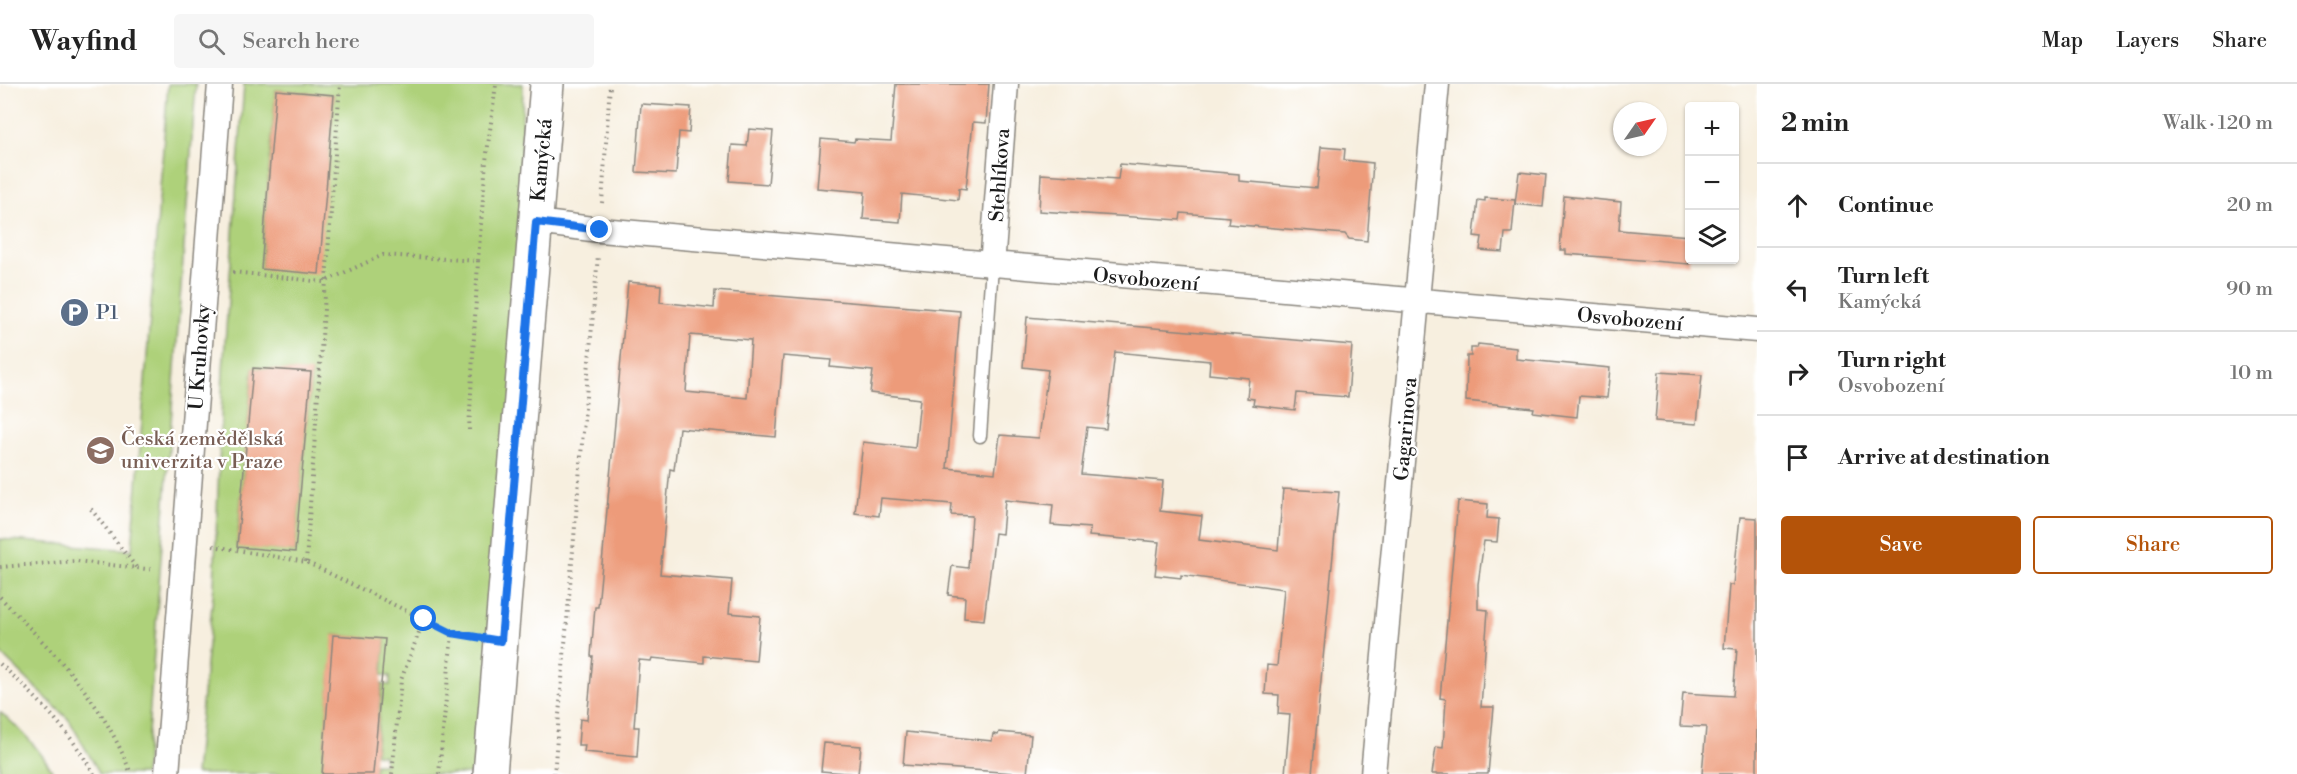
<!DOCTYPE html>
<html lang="en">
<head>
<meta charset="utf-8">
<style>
  :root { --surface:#fff; --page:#f6f6f6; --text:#222; --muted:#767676; --line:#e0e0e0; --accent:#b45309 }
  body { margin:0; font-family:"Libre Bodoni",serif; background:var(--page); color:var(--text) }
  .controls { position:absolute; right:18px; top:18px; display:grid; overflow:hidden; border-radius:6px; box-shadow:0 2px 4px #0004 }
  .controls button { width:54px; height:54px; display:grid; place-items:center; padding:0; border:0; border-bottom:2px solid var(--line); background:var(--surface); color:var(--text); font:30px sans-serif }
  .compass { position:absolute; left:1613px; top:18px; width:54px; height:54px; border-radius:50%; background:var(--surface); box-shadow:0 2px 4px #0004; rotate:56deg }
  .stop { position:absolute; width:18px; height:18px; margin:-14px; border:4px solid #1a73e8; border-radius:50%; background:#fff }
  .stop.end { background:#1a73e8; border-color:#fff; box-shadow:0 2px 6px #0008 }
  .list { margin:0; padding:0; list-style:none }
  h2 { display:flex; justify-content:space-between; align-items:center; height:78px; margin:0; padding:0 24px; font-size:26px }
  h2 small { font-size:20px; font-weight:400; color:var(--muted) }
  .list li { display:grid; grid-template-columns:39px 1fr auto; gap:18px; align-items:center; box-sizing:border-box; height:84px; padding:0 24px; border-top:2px solid var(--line) }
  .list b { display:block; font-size:22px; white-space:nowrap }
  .list p { margin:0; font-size:20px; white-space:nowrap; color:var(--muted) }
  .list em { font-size:20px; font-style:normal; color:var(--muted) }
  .actions { display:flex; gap:12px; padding:18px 24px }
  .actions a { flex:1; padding:14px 0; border:2px solid var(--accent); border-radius:6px; text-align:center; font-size:21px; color:var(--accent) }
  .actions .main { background:var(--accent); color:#fff }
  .icon { flex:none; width:33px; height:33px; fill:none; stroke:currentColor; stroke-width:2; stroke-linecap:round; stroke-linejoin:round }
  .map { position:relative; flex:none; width:1757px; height:690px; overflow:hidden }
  header { display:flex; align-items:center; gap:36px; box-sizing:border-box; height:84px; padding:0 30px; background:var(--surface); border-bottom:2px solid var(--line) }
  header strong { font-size:28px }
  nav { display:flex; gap:33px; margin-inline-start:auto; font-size:21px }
  .search { width:420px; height:54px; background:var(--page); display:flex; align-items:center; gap:15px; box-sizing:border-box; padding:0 21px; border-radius:6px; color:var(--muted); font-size:22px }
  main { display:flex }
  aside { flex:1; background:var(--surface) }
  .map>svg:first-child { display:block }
</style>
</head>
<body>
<header>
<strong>Wayfind</strong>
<div class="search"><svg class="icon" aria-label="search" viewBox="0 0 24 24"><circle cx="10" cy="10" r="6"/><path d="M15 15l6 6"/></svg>Search here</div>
<nav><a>Map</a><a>Layers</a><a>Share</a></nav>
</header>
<main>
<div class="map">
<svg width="1757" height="690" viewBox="0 0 1757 690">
  <rect width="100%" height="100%" fill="#fff"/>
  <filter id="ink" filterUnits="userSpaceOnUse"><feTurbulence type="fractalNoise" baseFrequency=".0167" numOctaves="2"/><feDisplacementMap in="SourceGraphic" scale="12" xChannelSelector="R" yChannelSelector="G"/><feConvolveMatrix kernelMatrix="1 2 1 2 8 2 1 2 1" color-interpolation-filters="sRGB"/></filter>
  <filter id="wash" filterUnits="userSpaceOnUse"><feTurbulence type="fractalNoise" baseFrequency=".008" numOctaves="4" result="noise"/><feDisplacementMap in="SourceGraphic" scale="24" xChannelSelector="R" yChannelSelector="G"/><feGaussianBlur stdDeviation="1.35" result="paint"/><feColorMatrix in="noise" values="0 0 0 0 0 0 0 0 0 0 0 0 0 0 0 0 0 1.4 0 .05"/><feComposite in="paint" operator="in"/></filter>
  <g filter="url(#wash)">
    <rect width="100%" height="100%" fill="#f7efdf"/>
    <path fill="#aed17a" stroke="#65764b" stroke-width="1.5" fill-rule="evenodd" d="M168 0H196L145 690H100L69 636 0 569V455L132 466Z
      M244 0H523L517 268 482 690H374L375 680H384V671L375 670 382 600 390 601V592L382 591 385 556 334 551 322 690H195L214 501 223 286ZM276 6 334 11 318 189 261 184ZM253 284 311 289 295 468 237 462Z
      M0 628C22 646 40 665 54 690H0Z"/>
    <g id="blocks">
      <path fill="#ed9b7a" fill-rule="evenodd" d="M896 0H989L986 39 973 38 966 105 959 104 958 116 902 110 900 138 863 135 865 108 817 104 821 55 854 58 855 55 891 57Z
        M276 6 334 11 319 190 261 185Z
        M641 20 691 23 689 49 679 48 676 90 636 88Z
        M749 45 773 47 768 100 729 97 732 61 747 62Z
        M1321 63 1345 65 1344 76 1373 79 1367 157 1349 155 1345 150 1228 140 1229 133 1181 129 1180 136 1039 127 1041 90 1118 95 1120 80 1239 90V97L1317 104Z
        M1519 88 1546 91 1543 123 1515 120Z
        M1564 112 1621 118 1619 146 1689 152V180L1566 170V166H1560Z
        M1485 114 1515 116 1512 149H1505L1503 168 1480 166 1482 153 1474 152 1478 116 1485 117Z
        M628 198 661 201 660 218 714 224 715 207 960 227 947 384 995 389 1000 351 1039 354 1048 286 1023 283 1027 233 1352 261 1348 313 1297 309 1295 326 1253 321 1254 315 1247 314 1249 294 1209 290 1210 277 1115 268 1106 345 1087 343 1081 390 1163 397 1160 427 1202 432 1199 456 1278 466 1283 405 1339 408 1312 690H1285L1290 631 1278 630 1279 611 1265 610 1267 581 1277 582 1284 505 1181 491V494L1155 491 1159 458 1089 452 1090 444 1051 441 1053 421 1005 416 1002 450 995 449 984 536 964 534 965 513 948 511 952 482 968 484 972 432 951 431 952 420 881 414 879 432 855 429 863 358 915 364 920 315 870 309 873 287 830 283 831 276 783 272 776 353 679 344 674 386 670 385 660 490 732 496 729 529 760 532 756 577 704 572V579L652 574 651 577 639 576 634 643H639L637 673 584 668 585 661H578L580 635 587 636 593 572H591L595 523H598ZM690 251 751 256 747 314 686 308Z
        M1478 260 1516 264V275L1610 284 1607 314 1579 312 1577 333 1533 328 1534 324 1466 317 1467 272H1471V264H1477Z
        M253 284 311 288 295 468 237 463Z
        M1659 288 1702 291 1697 340 1655 337Z
        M1458 417 1488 420 1487 434 1499 435 1497 458 1484 457 1478 500V525L1488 526 1481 623H1494L1488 690H1432L1436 663 1443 664 1446 615 1440 614Z
        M1740 433 1757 434V690H1702L1706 643 1680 642 1683 609 1733 612 1737 565 1724 564 1729 501H1733Z
        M333 551 385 555 373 690H322Z
        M906 648 992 657 993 650 998 651 999 648 1031 651 1027 690 903 681Z
        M824 659 861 662 858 690 821 687Z"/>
    </g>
  </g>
  <g filter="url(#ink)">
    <use href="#blocks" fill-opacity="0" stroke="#8a867e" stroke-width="1.5"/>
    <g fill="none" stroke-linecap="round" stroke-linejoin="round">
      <defs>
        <path id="service" d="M980 352 992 182"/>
        <path id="minor" d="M536 138 600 146 1757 246
          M992 182 1006 0
          M167 690 220 0
          M1373 690 1437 0"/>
        <path id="secondary" d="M490 690 547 0"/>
      </defs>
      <use href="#service" stroke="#8a867e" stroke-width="15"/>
      <use href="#minor" stroke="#8a867e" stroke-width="27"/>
      <use href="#secondary" stroke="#8a867e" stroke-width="36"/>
      <path stroke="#8a867e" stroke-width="4" stroke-dasharray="1.5 4.5" stroke-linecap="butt" d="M602 119 610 0
        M233 188 324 198 383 171 478 177 486 77 496 0
        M469 346 478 177
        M91 425 136 483
        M213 462 306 478 452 549
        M306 478 340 0
        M0 483 76 477 155 486
        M0 513C55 571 102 614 131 690
        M0 580C37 613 69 646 94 690
        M392 690 401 596 424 535
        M439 690 452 549 471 552
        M554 690 598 171"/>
      <use href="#service" stroke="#fff" stroke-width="12"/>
      <use href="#minor" stroke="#fff" stroke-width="24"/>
      <use href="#secondary" stroke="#fff" stroke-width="33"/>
    </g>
  </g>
  <g fill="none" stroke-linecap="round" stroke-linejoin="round" filter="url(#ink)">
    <path stroke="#1a73e8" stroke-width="8" d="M424 535 452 549 501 557 536 138 600 146"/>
  </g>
  <defs>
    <symbol id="parking-disc" viewBox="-11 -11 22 22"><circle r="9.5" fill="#5c6f8a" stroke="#fff"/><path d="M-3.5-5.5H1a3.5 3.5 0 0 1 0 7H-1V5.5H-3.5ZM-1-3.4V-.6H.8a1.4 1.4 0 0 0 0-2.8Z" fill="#fff"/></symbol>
    <symbol id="university-disc" viewBox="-11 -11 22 22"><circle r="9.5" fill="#8d6e63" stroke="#fff"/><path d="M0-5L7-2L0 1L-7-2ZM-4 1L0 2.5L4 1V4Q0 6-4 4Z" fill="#fff"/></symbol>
  </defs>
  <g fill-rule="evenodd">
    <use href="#parking-disc" x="58" y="212" width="33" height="33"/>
    <use href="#university-disc" x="84" y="350" width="33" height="33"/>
  </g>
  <g text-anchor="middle" stroke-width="4.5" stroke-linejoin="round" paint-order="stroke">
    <g font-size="20" fill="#1c1c1c" stroke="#fff">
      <text transform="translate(541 76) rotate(-85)" y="7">Kamýcká</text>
      <text transform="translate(999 91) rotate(-86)" y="7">Stehlíkova</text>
      <text transform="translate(1146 195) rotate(5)" y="7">Osvobození</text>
      <text transform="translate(1630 235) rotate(5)" y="7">Osvobození</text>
      <text transform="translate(199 273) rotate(-86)" y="7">U Kruhovky</text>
      <text transform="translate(1405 345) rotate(-85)" y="7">Gagarinova</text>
    </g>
    <g font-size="20" fill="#4e5e75" stroke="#fff" text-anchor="start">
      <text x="96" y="235">P1</text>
    </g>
    <g font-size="20" fill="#785e54" stroke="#fff" text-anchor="start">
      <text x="121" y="361">Česká zemědělská<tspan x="121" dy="23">univerzita v Praze</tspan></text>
    </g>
  </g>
</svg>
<div class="controls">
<button>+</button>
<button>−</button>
<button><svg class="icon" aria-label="layers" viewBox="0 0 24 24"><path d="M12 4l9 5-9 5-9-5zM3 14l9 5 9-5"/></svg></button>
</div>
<svg class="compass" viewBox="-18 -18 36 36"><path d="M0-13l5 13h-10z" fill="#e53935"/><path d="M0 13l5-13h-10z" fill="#767676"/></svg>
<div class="stop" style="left:424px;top:535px"></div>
<div class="stop end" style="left:600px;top:146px"></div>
</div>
<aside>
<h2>2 min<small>Walk · 120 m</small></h2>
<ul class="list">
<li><svg class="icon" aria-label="ahead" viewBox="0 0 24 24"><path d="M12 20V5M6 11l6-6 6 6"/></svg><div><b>Continue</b></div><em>20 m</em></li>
<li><svg class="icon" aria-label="left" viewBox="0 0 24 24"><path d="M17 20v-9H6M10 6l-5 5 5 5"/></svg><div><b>Turn left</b><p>Kamýcká</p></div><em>90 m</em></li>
<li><svg class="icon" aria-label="right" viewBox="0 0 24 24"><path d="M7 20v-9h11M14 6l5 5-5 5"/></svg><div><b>Turn right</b><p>Osvobození</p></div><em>10 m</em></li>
<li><svg class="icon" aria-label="arrive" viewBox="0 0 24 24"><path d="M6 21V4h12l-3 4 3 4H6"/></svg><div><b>Arrive at destination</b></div></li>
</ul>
<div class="actions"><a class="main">Save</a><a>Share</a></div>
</aside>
</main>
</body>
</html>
